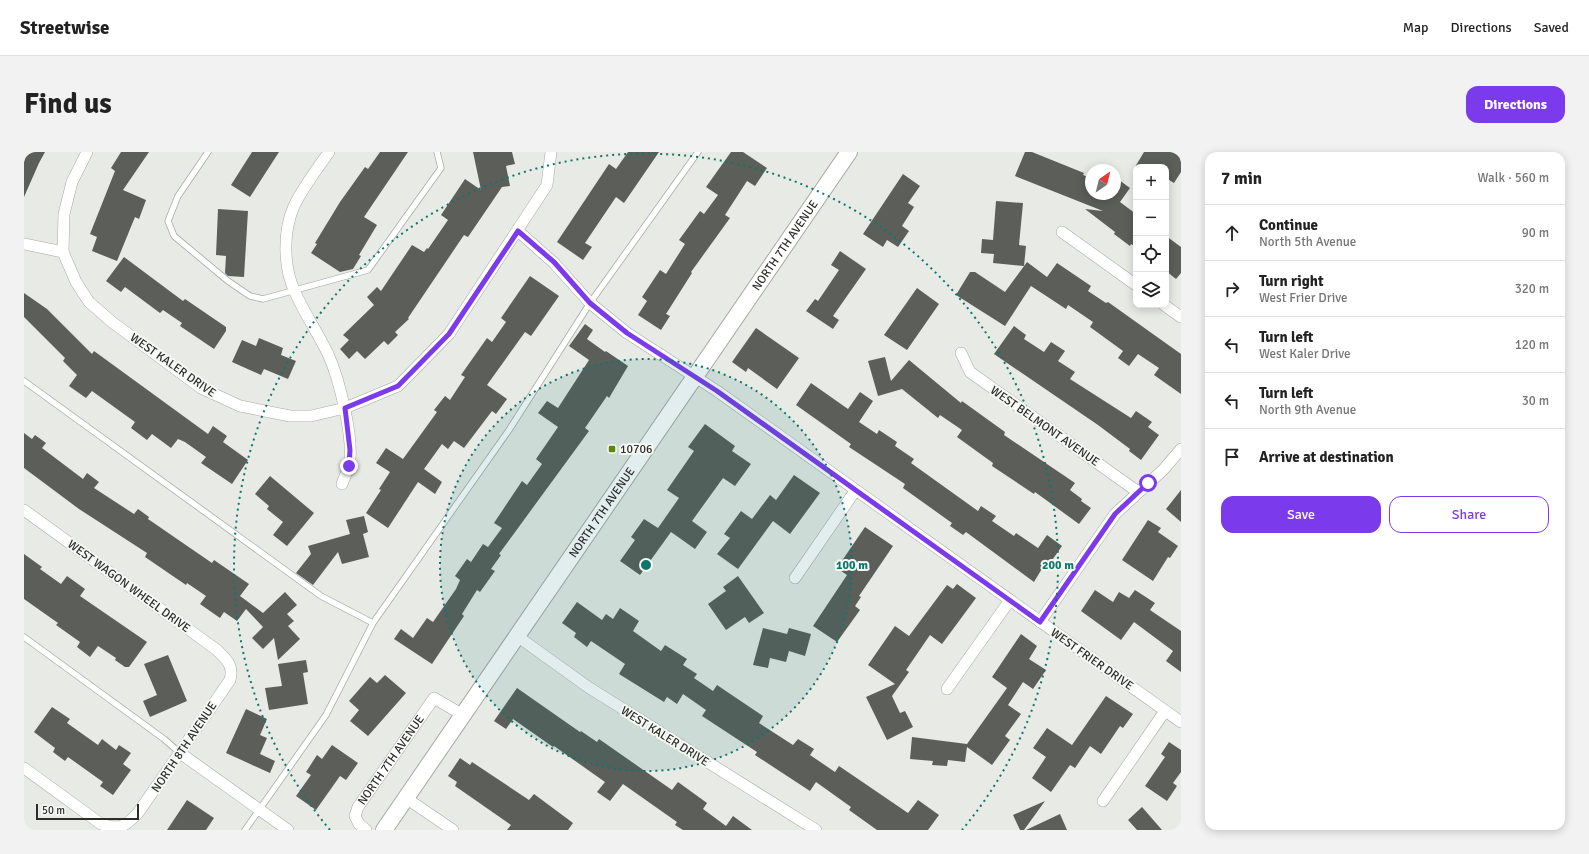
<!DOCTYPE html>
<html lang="en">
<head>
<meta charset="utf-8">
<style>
  :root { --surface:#fff; --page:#f2f2f2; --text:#222; --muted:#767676; --line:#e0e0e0; --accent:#7c3aed }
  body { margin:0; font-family:Signika,sans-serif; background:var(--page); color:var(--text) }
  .controls { position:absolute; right:12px; top:12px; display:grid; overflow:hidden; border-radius:8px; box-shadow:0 2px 10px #0003 }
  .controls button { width:36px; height:36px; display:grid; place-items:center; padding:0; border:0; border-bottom:1px solid var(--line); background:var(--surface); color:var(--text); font:20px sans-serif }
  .compass { position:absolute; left:1061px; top:12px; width:36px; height:36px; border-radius:50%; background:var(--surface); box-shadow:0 2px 10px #0003; rotate:35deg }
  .scale { position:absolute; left:12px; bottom:10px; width:103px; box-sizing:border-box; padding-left:4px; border:2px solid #2d2e2c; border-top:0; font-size:11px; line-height:14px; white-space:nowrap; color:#2d2e2c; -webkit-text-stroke:3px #f5f8f3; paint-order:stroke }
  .stop { position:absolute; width:12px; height:12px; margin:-9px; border:3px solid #7c3aed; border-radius:50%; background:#fff }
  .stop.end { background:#7c3aed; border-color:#fff; box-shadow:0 1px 4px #0008 }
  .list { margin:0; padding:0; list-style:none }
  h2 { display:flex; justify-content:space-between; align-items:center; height:52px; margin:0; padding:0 16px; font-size:17px }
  h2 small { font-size:13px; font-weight:400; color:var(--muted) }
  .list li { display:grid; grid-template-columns:26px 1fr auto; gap:12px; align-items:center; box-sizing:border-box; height:56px; padding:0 16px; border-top:1px solid var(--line) }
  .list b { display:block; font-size:15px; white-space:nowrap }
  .list p { margin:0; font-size:13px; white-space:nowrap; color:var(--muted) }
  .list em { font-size:13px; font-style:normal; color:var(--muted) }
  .actions { display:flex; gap:8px; padding:12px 16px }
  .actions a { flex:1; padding:9px 0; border:1px solid var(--accent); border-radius:12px; text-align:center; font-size:14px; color:var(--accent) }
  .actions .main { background:var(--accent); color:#fff }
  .icon { flex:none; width:22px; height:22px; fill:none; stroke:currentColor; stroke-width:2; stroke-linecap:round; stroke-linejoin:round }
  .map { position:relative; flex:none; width:1157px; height:678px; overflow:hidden; border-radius:12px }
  header { display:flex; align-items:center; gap:24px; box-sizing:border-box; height:56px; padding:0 20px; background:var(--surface); border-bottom:1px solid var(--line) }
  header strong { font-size:19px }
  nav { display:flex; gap:22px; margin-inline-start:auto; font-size:14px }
  .intro { display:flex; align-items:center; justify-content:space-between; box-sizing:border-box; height:96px; padding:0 24px }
  h1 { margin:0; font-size:28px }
  .button { padding:10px 18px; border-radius:12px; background:var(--accent); color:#fff; font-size:14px; font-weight:700 }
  main { display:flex; gap:24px; padding:0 24px }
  aside { flex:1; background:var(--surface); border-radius:12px; box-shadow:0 2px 10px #0003 }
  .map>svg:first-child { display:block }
</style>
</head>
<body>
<header>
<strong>Streetwise</strong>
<nav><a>Map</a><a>Directions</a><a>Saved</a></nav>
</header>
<div class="intro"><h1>Find us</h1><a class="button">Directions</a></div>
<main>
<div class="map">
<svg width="1157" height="678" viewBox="0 0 1157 678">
  <rect width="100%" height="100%" fill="#e8eae5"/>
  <path fill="#5c5e5a" d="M0 0H21L15 11 0 45Z
    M97 0H125L99 38 122 48 115 67 111 65 93 109 68 99 73 85 66 82 91 19 87 16Z
    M228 0H255L226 45 207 33Z
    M356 0H384L340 65 353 73 335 103 337 104 329 117 316 120 287 101 293 92 291 91 316 50 341 15 344 17Z
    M449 0H488L491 12 482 14 486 34 478 35 444 85 440 83 384 166 385 167 371 180 374 183 364 193 360 189 341 207 333 199 325 207 316 197 325 188 319 183 350 153 343 145 353 135 357 139 388 93 400 100 403 96 404 97 424 68 417 63 441 27 457 38Z
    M604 0H635L600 51 592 45 561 91 568 95 559 108 533 90 585 12 592 17Z
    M707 0H719L743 16 731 34 723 29 701 63 706 66 667 120 668 121 642 162 646 164 637 178 614 163 623 149 618 145 636 118 642 122 661 92 655 88 676 59 680 62 694 43 682 35Z
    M1001 0H1008L1060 21 1059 23 1067 26V42H1091V25L1106 36 1096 50 1112 62V95L1107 92 1106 94 1090 82 1091 80 1061 57 1079 59 991 24Z
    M1120 0H1157V20L1150 31 1142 26V15H1111Z
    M879 22 896 34 884 51 890 55 878 74 885 79 874 95 863 88 859 95 839 82Z
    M972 49 999 51 995 93 1002 94 1000 114 969 111 970 102 957 101 958 87 969 88Z
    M194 57 224 59 220 125 204 124 201 121 202 104 192 103Z
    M1142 84 1157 95V121L1152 127 1142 119Z
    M816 99 842 117 809 164 815 168 809 177 782 159 791 147 794 149 815 118 807 113Z
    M100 105 159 149 161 147 202 175V179L190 197 156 174 158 171 139 158 136 161 101 135 97 140 82 129Z
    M1003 110 1023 125 1033 111 1067 134 1064 139 1082 151 1084 150 1157 202V242L1130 223 1135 216 1114 202 1105 214 1094 206 1099 199 1066 175 1069 170 1044 153 1042 157 1007 134 981 174 932 143 946 120H951L981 140Z
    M506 124 535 144 507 184 501 180 463 233 483 247 472 262 468 259 440 296 430 289 424 297 418 292 400 317 418 330 411 342 394 330 364 376 342 361 357 338 355 337 366 320 352 311 362 296 379 307 413 260 410 258 421 244 426 248 441 225 437 223 463 186 468 190 482 170 477 166Z
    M893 136 915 152 883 198 860 183Z
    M0 141 23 157 68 202 70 199 184 282 189 274 203 284 199 290 224 308 208 332 177 311 182 305 161 290 154 287 147 296 128 282 123 288 107 276 111 270 68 239 62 246 45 234 53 223 39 209 41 206 0 165Z
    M561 172 569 178 563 187 581 200 582 199 604 214 585 246 583 244 561 276 565 279 475 402 477 403 467 417 471 419 456 440 453 438 438 462 440 464 408 512 370 487 377 477 389 486 403 466 409 470 432 437 436 428 431 424 443 407 447 410 459 392 464 395 478 376 470 371 498 329 503 333 518 312 512 307 534 275 514 261 523 249 534 256 565 208 545 194Z
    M990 174 1002 183 1000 187 1020 200 1027 190 1041 199 1034 209 1051 220 1046 227 1107 266 1112 259 1128 270 1124 275 1135 283 1117 308 1105 299 1106 297 1074 273 970 202Z
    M732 176 775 206 753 237 724 216 722 220 708 210Z
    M235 186 259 196 257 203 272 209 264 227 240 217 237 223 208 210 218 188 232 194Z
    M861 205 867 229 885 208 937 251 938 249 981 280 980 283 1051 331 1046 338 1058 347 1057 349 1067 356 1055 372 1011 340 1010 342 968 314 969 311 933 285 938 278 916 263 914 266 878 237 854 244 844 209Z
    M787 231 824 257 836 240 849 249 835 270 853 282 855 278 873 290 871 294 890 307 887 311 954 359 957 354 972 364 968 369 990 384 992 381 1014 396 1023 383 1038 394 1022 417 1019 415 1010 430 942 380 939 383 926 374 928 371 879 336 881 332 825 295 827 292 772 253Z
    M681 272 711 294 708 299 727 312 711 334 699 326 668 369 683 380 671 397 647 380 616 423 596 409 611 388 607 385 620 367 634 376 655 346 643 338 670 299 664 295Z
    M0 281 8 287 11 283 22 291 18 296 59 327 63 321 75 330 70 336 110 362 114 357 125 365 124 367 188 411 190 408 225 432 216 444 239 461 261 440 273 453 263 462 270 469 264 474 276 487 254 508 250 486 239 497 228 486 239 475 222 457 213 469 200 460 196 466 176 452 182 444 163 431 162 433 121 405 123 401 55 357 0 316Z
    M770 323 796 341 766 382 749 369 714 417 693 402 706 386 700 382 717 359 728 367 746 343 752 348Z
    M246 324 290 361 263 394 249 383 259 370 243 357 245 354 231 342Z
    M1157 338V370L1142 357Z
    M340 364 344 380 339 382 345 405 318 412 314 400 289 433 272 421 287 402 284 394 326 382 322 368Z
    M1124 368 1137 376 1134 380 1154 394 1146 406 1144 405 1129 429 1098 408Z
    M841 375 869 394 835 444 837 445 831 454 836 458 813 490 789 474 823 423 813 416Z
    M0 402 18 415 16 417 37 432 43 424 61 437 56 444 123 490 105 515H101L91 508 92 506 74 494 66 505 53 495 56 490 32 473 34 471 0 447Z
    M714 424 740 461 725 471 721 465 702 478 684 452 702 439 699 435Z
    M933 432 952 446 918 492 906 483 882 518 885 520 868 544 876 561 881 559 889 575 863 588 842 545 871 532 844 513 871 474 885 484 923 433 929 437Z
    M1071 438 1089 450 1095 440 1105 446 1111 438 1131 451 1126 458 1157 479V520L1142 509 1149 499 1110 470 1097 488 1057 459Z
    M553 450 578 468 582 462 589 467 596 456 615 469 609 479 637 499 641 493 663 507 659 513 673 522 670 526 689 539 693 533 739 564 735 571 769 593 774 587 790 597 786 603 811 620 815 614 884 661 894 648 915 663 904 678H853L825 658 827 655 792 630 786 639 731 603 733 600 678 564 682 558 659 542 653 552 643 545 640 550 595 522 601 512 567 489 563 495 550 485 552 481 538 471Z
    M739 476 763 482 765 476 787 482 781 504 765 499 762 510 746 506 744 516 729 513Z
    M997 482 1013 494 1005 507 1022 518 1009 537 999 530 984 553 997 562 981 584 986 588 968 613 943 595 941 610 924 608 923 614 908 613 909 609 886 607 888 585 943 592 983 536 968 525Z
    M144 503 163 549 126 565 119 549 133 543 120 512Z
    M282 508 284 520 279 521 284 552 245 558 241 536 258 534 254 512Z
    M361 523 382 541 344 584 326 569 335 558 325 549 346 525 353 531Z
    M493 536 556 580 557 579 573 590 575 587 648 638 654 630 683 651 679 657 702 674 709 664 728 678H659L651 673 653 670 599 632 586 649 573 640 581 630 530 594 529 595 489 567 482 577 470 569Z
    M1082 544 1109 562 1099 576 1096 574 1077 602 1066 594 1051 616 1046 613 1027 640 1008 626 1022 605 1009 596 1023 576 1048 593Z
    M28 555 46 567 43 571 74 593 78 587 92 598 95 593 107 601 99 612 107 618 89 643 76 634 79 630 44 605 41 609 29 600 31 596 10 580Z
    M222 557 243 567 236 583 243 586 236 602 251 609 246 621 202 601Z
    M1145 590 1157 598V620L1149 631 1153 634 1143 649 1121 634 1141 605 1137 602Z
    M308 593 334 611 322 628 316 624 292 658 272 644 287 623 282 620 293 603 298 607Z
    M436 606 446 613 448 610 505 648 510 642 549 671 544 678H483L487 673 431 634 433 630 424 624Z
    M163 648 190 666 182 678H143Z
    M1021 649 1000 678H996L989 663Z
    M1118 655 1138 678H1113L1104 668Z
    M1036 662 1043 678H1002Z"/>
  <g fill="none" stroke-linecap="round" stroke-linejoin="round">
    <defs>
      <path id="service" d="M184 0 154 44 144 69 150 84 204 129 226 144 239 147 344 118 417 16 413 0
        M0 229 297 444 349 471
        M0 485 140 587 156 601
        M221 678 302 563 349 471 485 278 566 151 674 0"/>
      <g id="minor">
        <path d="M305 0C293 17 279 35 270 54 259 79 259 115 271 140 280 161 294 181 304 202 315 226 331 289 325 315 323 320 320 326 318 332"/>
        <path d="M494 79 530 111 566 151 603 181 693 239 1157 570"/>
        <path d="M1038 80 1112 133"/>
        <path d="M0 92 39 100 52 130 65 150 88 170 177 236 216 254 266 264H287L321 256 374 234 425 182 523 33 527 0"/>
        <path d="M39 100 40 62 48 30 63 0"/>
        <path d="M1140 153 1157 165"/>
        <path d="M937 201 946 220 1114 340"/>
        <path d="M0 358 193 498C203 508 210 514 206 528L114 661C101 675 96 678 77 672L0 616"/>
        <path d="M771 426 831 339"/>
        <path d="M1016 470 1091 362 1139 318 1157 297"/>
        <path d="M493 484 564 535 792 678"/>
        <path d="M923 537 986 448"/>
        <path d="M156 601 264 678"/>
        <path d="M382 646 429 678"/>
        <path d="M1079 649 1141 559"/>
        <path id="s1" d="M342 678 335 672 331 664 334 655 410 546 439 563"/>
      </g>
      <g id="secondary">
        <path id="s2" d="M360 678 825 0"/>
      </g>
    </defs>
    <use href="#service" stroke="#a7a9a5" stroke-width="7"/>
    <use href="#minor" stroke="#a7a9a5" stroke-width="12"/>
    <use href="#secondary" stroke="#a7a9a5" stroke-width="18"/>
    <use href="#service" stroke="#fff" stroke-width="5.5"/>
    <use href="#minor" stroke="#fff" stroke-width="11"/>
    <use href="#secondary" stroke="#fff" stroke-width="16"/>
  </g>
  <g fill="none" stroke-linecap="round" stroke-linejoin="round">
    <path stroke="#7c3aed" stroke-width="5" d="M325 314 326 298 321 256 374 234 425 182 494 79 530 110 566 151 603 181 693 239 1016 470 1091 362 1124 331"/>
  </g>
  <circle cx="622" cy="413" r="206" fill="#0f766e" fill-opacity=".12"/>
  <g fill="none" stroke="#0f766e" stroke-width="2" stroke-dasharray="2 4">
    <circle cx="622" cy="413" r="206"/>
    <path d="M306 678A412 412 0 1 1 938 678"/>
  </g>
  <rect fill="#618607" stroke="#f5f8f3" stroke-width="1.5" x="584" y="293" width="8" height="8" rx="2"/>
  <g text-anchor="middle" stroke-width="4" stroke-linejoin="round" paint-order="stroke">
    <g font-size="12" fill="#2d2e2c" stroke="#f5f8f3">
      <text dy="4" stroke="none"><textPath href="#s2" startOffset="709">NORTH 7TH AVENUE</textPath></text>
      <text transform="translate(149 213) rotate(35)" y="4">WEST KALER DRIVE</text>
      <text transform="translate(1021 274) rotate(35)" y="4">WEST BELMONT AVENUE</text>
      <text dy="4" stroke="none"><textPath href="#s2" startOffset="385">NORTH 7TH AVENUE</textPath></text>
      <text transform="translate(105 434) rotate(36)" y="4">WEST WAGON WHEEL DRIVE</text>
      <text transform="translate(1068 507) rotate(35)" y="4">WEST FRIER DRIVE</text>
      <text transform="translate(641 584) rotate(32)" y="4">WEST KALER DRIVE</text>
      <text transform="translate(160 595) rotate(-56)" y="4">NORTH 8TH AVENUE</text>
      <text dy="4" stroke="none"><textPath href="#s1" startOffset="85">NORTH 7TH AVENUE</textPath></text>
    </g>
    <g font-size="12" fill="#2d2e2c" stroke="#f5f8f3" text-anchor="start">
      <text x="596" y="301">10706</text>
    </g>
  </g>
  <circle cx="622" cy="413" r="6" fill="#0f766e" stroke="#f5f8f3" stroke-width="2"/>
  <g font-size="12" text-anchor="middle" font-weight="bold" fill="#0f766e" stroke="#f5f8f3" stroke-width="4" stroke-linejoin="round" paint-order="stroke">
    <text x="828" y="417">100 m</text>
    <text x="1034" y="417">200 m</text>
  </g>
</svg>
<div class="controls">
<button>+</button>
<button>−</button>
<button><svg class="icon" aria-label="locate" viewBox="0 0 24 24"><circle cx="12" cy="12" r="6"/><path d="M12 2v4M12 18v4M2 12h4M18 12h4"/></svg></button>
<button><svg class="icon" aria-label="layers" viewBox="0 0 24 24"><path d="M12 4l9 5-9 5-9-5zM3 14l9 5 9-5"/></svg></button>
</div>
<svg class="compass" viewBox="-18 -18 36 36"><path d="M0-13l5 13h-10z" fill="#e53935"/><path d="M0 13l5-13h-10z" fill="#767676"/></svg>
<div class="scale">50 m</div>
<div class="stop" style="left:1124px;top:331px"></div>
<div class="stop end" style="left:325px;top:314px"></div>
</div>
<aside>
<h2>7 min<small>Walk · 560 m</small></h2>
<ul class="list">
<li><svg class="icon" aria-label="ahead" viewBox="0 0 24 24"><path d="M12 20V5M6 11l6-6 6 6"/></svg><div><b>Continue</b><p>North 5th Avenue</p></div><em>90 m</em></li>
<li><svg class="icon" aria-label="right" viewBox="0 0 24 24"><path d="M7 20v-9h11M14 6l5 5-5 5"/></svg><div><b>Turn right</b><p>West Frier Drive</p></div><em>320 m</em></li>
<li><svg class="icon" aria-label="left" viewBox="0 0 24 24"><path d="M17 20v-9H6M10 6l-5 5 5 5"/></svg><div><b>Turn left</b><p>West Kaler Drive</p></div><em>120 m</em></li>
<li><svg class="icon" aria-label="left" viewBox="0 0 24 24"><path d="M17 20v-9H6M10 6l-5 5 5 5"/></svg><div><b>Turn left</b><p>North 9th Avenue</p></div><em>30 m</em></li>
<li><svg class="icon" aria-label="arrive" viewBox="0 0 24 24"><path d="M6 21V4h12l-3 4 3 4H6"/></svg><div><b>Arrive at destination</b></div></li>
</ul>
<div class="actions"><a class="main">Save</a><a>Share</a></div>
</aside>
</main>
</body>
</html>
